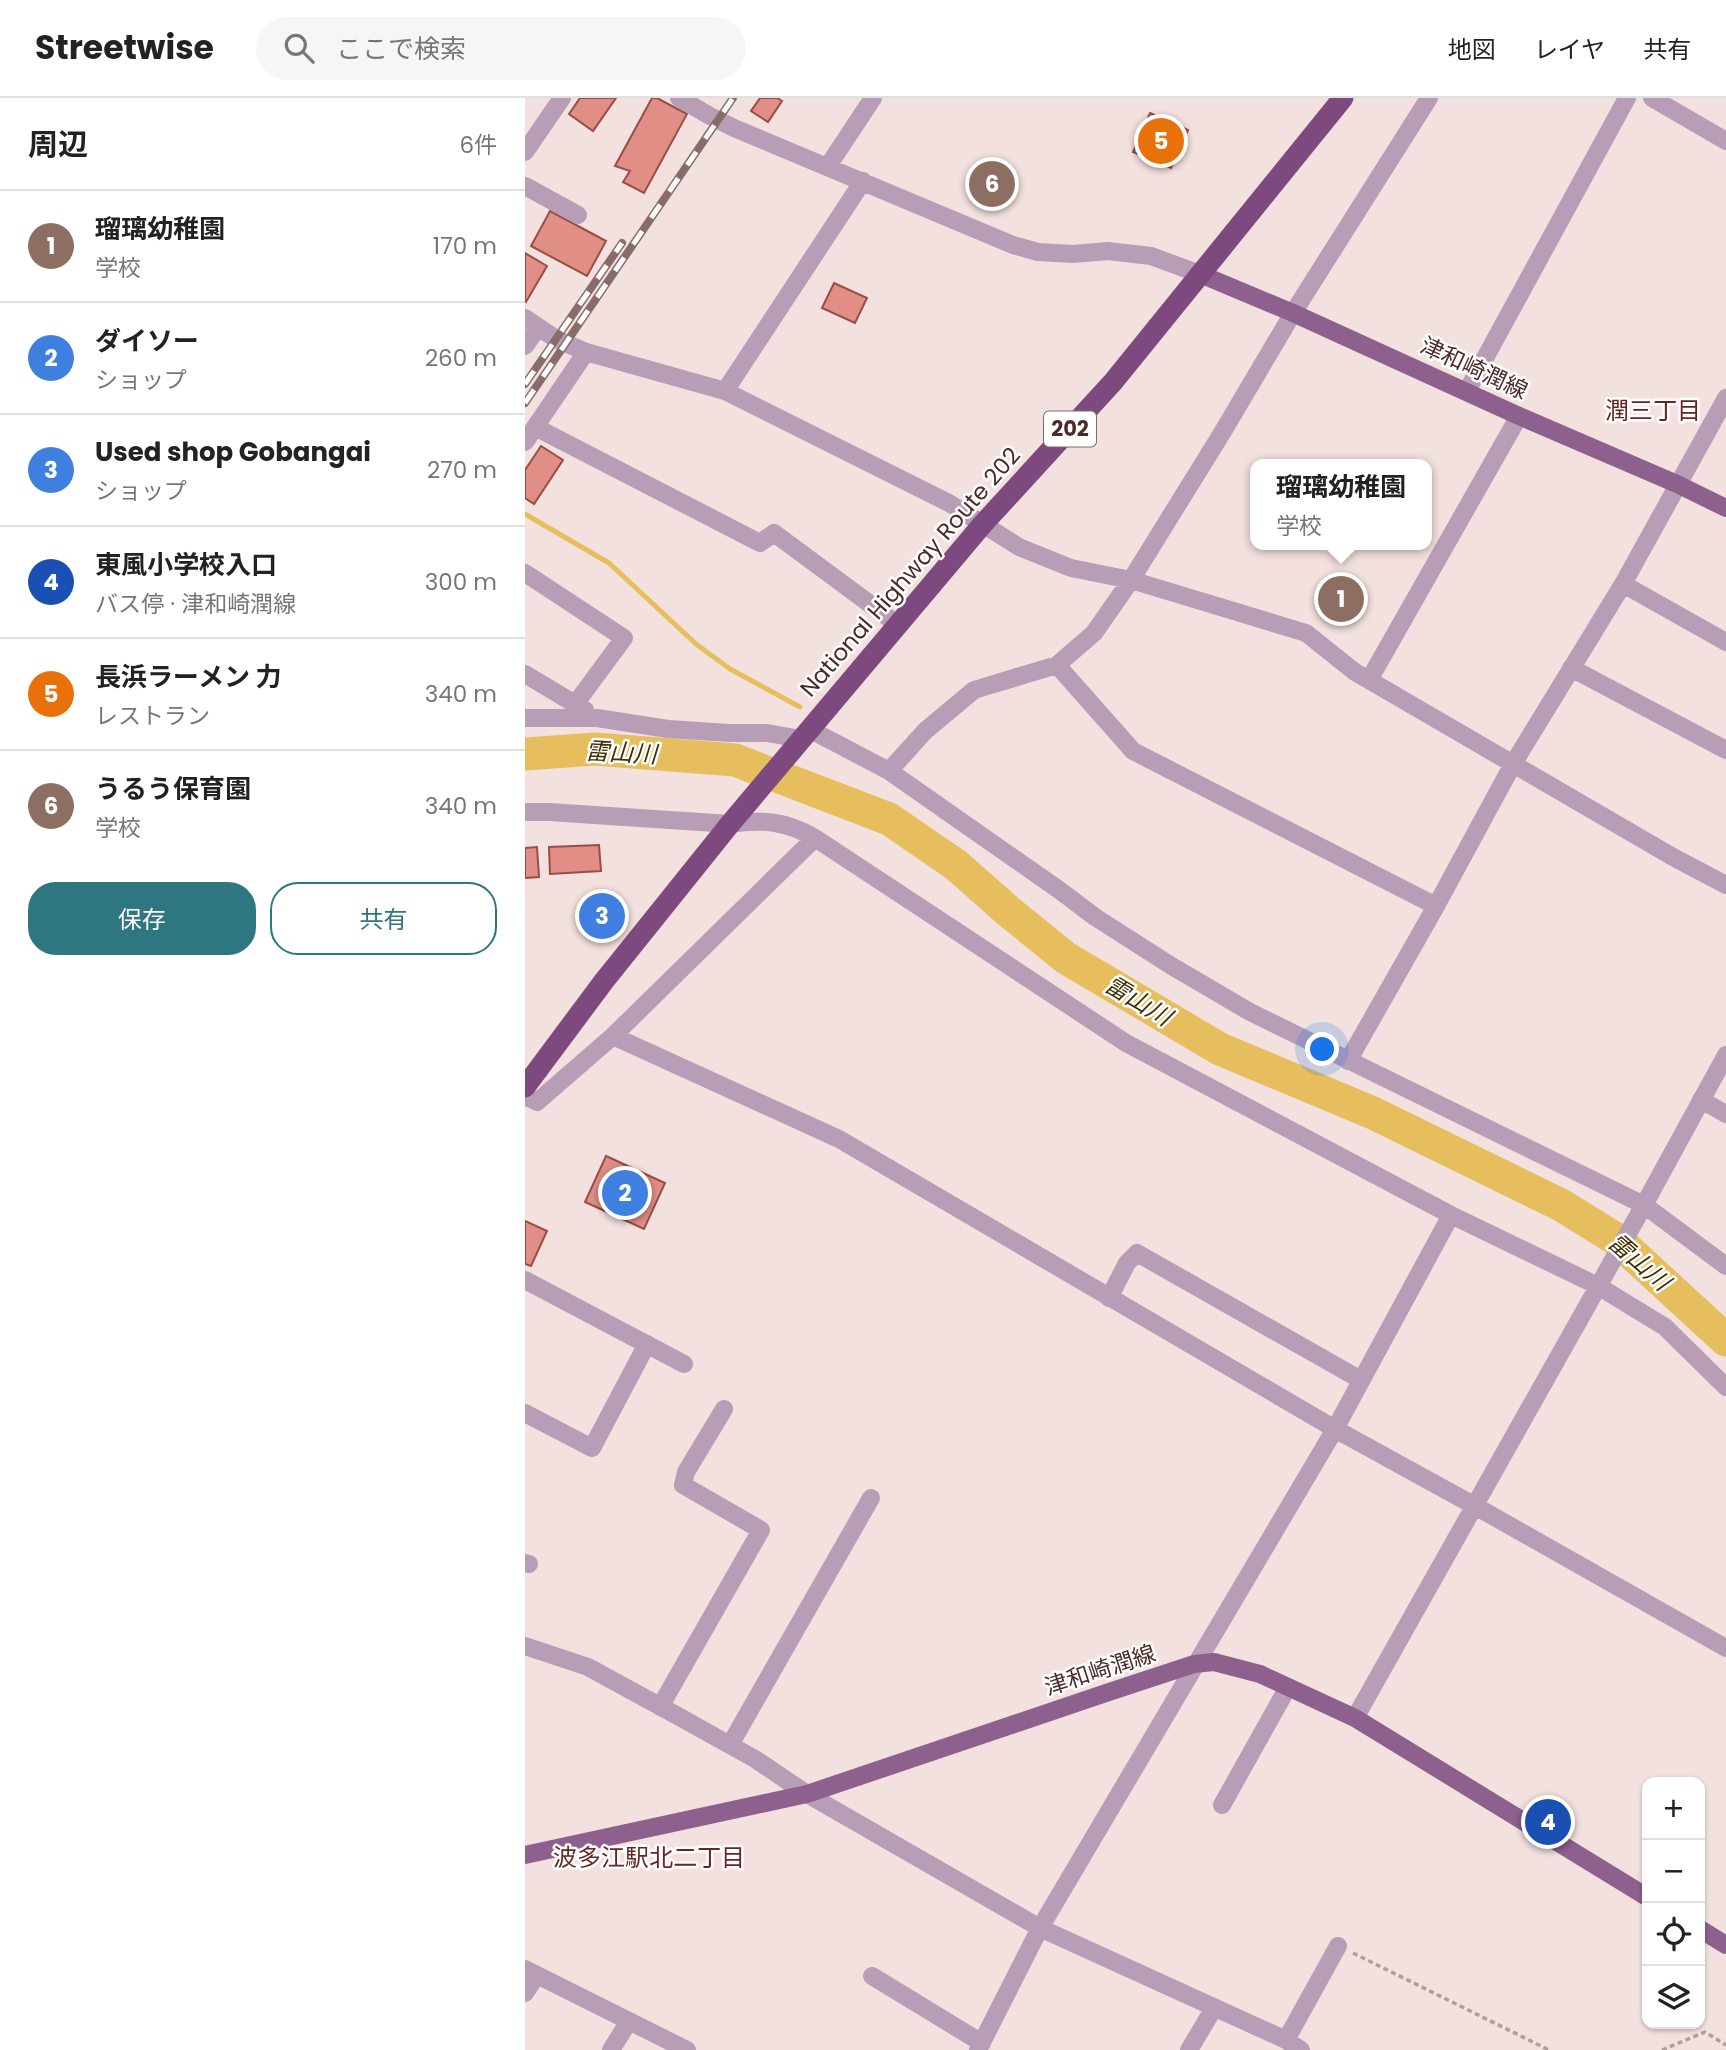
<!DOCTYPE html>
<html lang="ja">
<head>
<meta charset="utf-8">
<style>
  :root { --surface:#fff; --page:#f6f6f6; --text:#222; --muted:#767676; --line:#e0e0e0; --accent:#2f7780 }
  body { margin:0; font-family:Poppins,"Noto Sans JP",sans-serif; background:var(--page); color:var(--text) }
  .controls { position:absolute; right:21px; bottom:21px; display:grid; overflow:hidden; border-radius:14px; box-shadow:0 2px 5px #0004 }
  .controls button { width:63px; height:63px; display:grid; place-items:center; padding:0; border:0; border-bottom:2px solid var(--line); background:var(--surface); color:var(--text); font:35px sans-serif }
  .you { position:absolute; left:798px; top:952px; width:24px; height:24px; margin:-18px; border:5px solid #fff; border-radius:50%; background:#1a73e8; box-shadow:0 0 0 10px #1a73e833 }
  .badge { display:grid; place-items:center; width:46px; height:46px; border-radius:50%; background:var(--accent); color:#fff; font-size:23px; font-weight:700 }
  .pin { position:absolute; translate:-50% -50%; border:4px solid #fff; box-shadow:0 2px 7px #0006 }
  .popup { position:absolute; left:725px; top:361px; width:182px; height:91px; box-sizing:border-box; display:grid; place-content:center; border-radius:14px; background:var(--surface); filter:drop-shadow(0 2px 5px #0005); font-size:23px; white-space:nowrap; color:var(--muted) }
  .popup b { font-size:26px; color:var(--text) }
  .popup::after { content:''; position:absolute; left:50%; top:100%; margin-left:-14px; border:14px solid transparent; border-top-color:var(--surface) }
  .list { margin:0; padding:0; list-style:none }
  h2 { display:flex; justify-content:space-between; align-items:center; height:91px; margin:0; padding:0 28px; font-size:30px }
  h2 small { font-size:23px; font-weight:400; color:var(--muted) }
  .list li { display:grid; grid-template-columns:46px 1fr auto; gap:21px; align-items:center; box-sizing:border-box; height:112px; padding:0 28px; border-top:2px solid var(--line) }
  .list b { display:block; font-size:26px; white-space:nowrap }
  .list p { margin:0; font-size:23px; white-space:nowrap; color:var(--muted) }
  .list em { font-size:23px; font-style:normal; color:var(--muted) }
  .actions { display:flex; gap:14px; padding:21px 28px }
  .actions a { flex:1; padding:16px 0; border:2px solid var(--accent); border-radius:28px; text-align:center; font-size:24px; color:var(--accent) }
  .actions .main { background:var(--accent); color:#fff }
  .icon { flex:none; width:38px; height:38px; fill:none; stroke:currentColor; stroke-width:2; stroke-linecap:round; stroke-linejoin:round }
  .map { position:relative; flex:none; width:1201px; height:1952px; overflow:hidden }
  header { display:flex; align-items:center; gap:42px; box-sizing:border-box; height:98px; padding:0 35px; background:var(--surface); border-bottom:2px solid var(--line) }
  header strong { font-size:33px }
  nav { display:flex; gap:38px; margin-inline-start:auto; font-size:24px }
  .search { width:490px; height:63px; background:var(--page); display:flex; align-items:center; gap:18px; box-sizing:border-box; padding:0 24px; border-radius:38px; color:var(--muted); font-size:26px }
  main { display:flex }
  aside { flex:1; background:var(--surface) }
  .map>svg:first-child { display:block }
</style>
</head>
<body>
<header>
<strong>Streetwise</strong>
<div class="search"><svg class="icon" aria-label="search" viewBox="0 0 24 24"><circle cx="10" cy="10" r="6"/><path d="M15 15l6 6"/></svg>ここで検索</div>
<nav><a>地図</a><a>レイヤ</a><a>共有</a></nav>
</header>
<main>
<aside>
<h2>周辺<small>6件</small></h2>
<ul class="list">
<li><span class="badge" style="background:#8d6e63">1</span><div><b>瑠璃幼稚園</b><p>学校</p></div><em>170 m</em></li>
<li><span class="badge" style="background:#3f7fe0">2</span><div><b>ダイソー</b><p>ショップ</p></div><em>260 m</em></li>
<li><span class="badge" style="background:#3f7fe0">3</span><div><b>Used shop Gobangai</b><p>ショップ</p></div><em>270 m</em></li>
<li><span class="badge" style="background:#1a4fb4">4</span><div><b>東風小学校入口</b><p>バス停 · 津和崎潤線</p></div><em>300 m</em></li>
<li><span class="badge" style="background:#e8710a">5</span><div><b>長浜ラーメン 力</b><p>レストラン</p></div><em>340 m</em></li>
<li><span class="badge" style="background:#8d6e63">6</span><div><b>うるう保育園</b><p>学校</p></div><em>340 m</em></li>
</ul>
<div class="actions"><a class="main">保存</a><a>共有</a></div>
</aside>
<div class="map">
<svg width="1201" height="1952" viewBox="0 0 1201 1952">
  <rect width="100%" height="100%" fill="#f3e1df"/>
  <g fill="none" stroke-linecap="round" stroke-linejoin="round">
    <path stroke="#e7be5e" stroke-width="5" d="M0 416 84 465 171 546 205 571 275 609"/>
    <path stroke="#e7be5e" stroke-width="33" d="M0 656 70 651 210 662 364 721 431 767 483 813 541 860 695 951 848 1015 1036 1107 1091 1141 1201 1242"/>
  </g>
  <path fill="#e18f86" stroke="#984d46" stroke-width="2" d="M55 0H91L68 33 44 16Z
    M127 0H132L162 16 119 95 98 84 105 73 90 68Z
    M235 0H252L257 3 243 24 226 13Z
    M625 15 663 32 646 70 608 54Z
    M25 113 81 143 62 178 6 148Z
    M0 155 22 168 1 204 0 203Z
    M309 185 342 200 330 225 297 210Z
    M16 348 38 362 9 406 0 400V372Z
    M74 747 76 773 25 776 24 749Z
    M12 749 14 779 0 780V750Z
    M81 1058 140 1085 119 1131 60 1104Z
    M0 1123 22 1133 6 1168 0 1166Z"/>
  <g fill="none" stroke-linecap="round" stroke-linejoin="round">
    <path stroke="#b49c99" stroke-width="3.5" stroke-dasharray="5 3.5" stroke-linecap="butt" d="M828 1855 1024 1952
      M1137 1952 1180 1934 1201 1947"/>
    <path stroke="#b79db6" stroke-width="18" d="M154 0 185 18 209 30 488 147 513 154 548 156 583 153 626 158 675 176
      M1127 0 1201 43
      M0 54 37 0
      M303 68 348 0
      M0 88 53 117
      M0 220 31 241 61 254 200 293 424 405 494 449 546 470 606 482 781 535 830 574 1148 759 1201 787
      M0 248 13 229
      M200 293 338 83
      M942 293 1102 0
      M10 329 235 445 249 435 372 526
      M0 344 61 254
      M0 475 99 540 51 605
      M1098 486 1201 544
      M532 567 608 653 911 808 988 666 1098 486 1201 300
      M1046 570 1201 652
      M0 576 60 612
      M844 582 994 318
      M0 620H72L143 631 204 635H242L276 641
      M284 631 364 673 537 794 570 819 645 867 725 914 1119 1107 1201 1168
      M364 673 400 633 449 592 532 567 569 535 606 482 697 335 768 215 904 0
      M0 714H24L205 726C238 721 261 723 290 740L88 938 12 1004 0 998
      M290 740 601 945 926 1117 1073 1188 1140 1229 1201 1289
      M88 938 314 1041 810 1331 950 1408 1201 1550
      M823 963 911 808
      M1176 1002 1201 1016
      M0 1182 159 1266
      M584 1200 602 1165 612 1155 836 1282
      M0 1315 67 1350 122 1246
      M0 1465 4 1466
      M0 1548 63 1569 151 1617 230 1661 282 1696 515 1830 761 1942 776 1952
      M135 1609 236 1432 158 1387 161 1374 199 1311
      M830 1620 1119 1107 1201 957
      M205 1647 346 1400
      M697 1707 763 1589
      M0 1871 162 1952
      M347 1878 457 1945
      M0 1895 12 1877
      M761 1942 813 1848
      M86 1952 104 1923
      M453 1952 515 1830 810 1331 926 1117
      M664 1952 689 1910"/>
    <path stroke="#8d608d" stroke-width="18" d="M675 176 768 215 994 318 1152 386 1201 410
      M0 1757 282 1696 581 1595 669 1566 689 1564 735 1576 830 1620 1122 1799
      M1175 1831 1201 1847"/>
    <path stroke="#7d497e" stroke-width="21" d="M0 989 79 883 205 726 457 427 588 284 818 0"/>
    <defs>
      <path id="rail" d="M0 286 97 145
        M0 305 208 0"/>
    </defs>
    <use href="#rail" stroke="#886c69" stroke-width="8"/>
    <use href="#rail" stroke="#fff" stroke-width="5" stroke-dasharray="16" stroke-linecap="butt"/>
  </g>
  <g text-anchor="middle" stroke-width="5" stroke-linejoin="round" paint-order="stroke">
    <rect fill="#fff" stroke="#826b68" stroke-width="2" x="519" y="313.5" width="52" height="35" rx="5"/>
    <g font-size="21" font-weight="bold" fill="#4c2b27">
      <text x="545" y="338">202</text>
    </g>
    <g font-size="23" fill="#4c2b27" stroke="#fff">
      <text transform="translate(949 270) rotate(25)" y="8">津和崎潤線</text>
      <text transform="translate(385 474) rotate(-49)" y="8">National Highway Route 202</text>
      <text transform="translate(575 1572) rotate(-18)" y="8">津和崎潤線</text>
    </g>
    <g font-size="24" fill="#6a2320" stroke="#fff">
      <text x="1128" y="321">潤三丁目</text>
      <text x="124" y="1768">波多江駅北二丁目</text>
    </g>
    <g font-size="24" font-style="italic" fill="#3f2f03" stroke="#fff">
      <text transform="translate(96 655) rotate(3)" y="8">雷山川</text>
      <text transform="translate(613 903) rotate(31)" y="8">雷山川</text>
      <text transform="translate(1114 1164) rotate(41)" y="8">雷山川</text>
    </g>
  </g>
</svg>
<div class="controls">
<button>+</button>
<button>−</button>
<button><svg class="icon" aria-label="locate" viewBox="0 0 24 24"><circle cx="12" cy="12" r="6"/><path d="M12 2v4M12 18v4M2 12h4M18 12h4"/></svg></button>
<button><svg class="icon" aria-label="layers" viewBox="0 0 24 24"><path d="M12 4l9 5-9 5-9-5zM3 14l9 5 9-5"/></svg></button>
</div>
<div class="you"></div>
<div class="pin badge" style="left:816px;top:501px;background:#8d6e63">1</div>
<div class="popup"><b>瑠璃幼稚園</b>学校</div>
<div class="pin badge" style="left:100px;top:1095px;background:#3f7fe0">2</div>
<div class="pin badge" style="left:77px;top:818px;background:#3f7fe0">3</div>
<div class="pin badge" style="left:1023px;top:1724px;background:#1a4fb4">4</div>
<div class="pin badge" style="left:636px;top:43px;background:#e8710a">5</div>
<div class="pin badge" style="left:467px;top:86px;background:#8d6e63">6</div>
</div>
</main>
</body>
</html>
